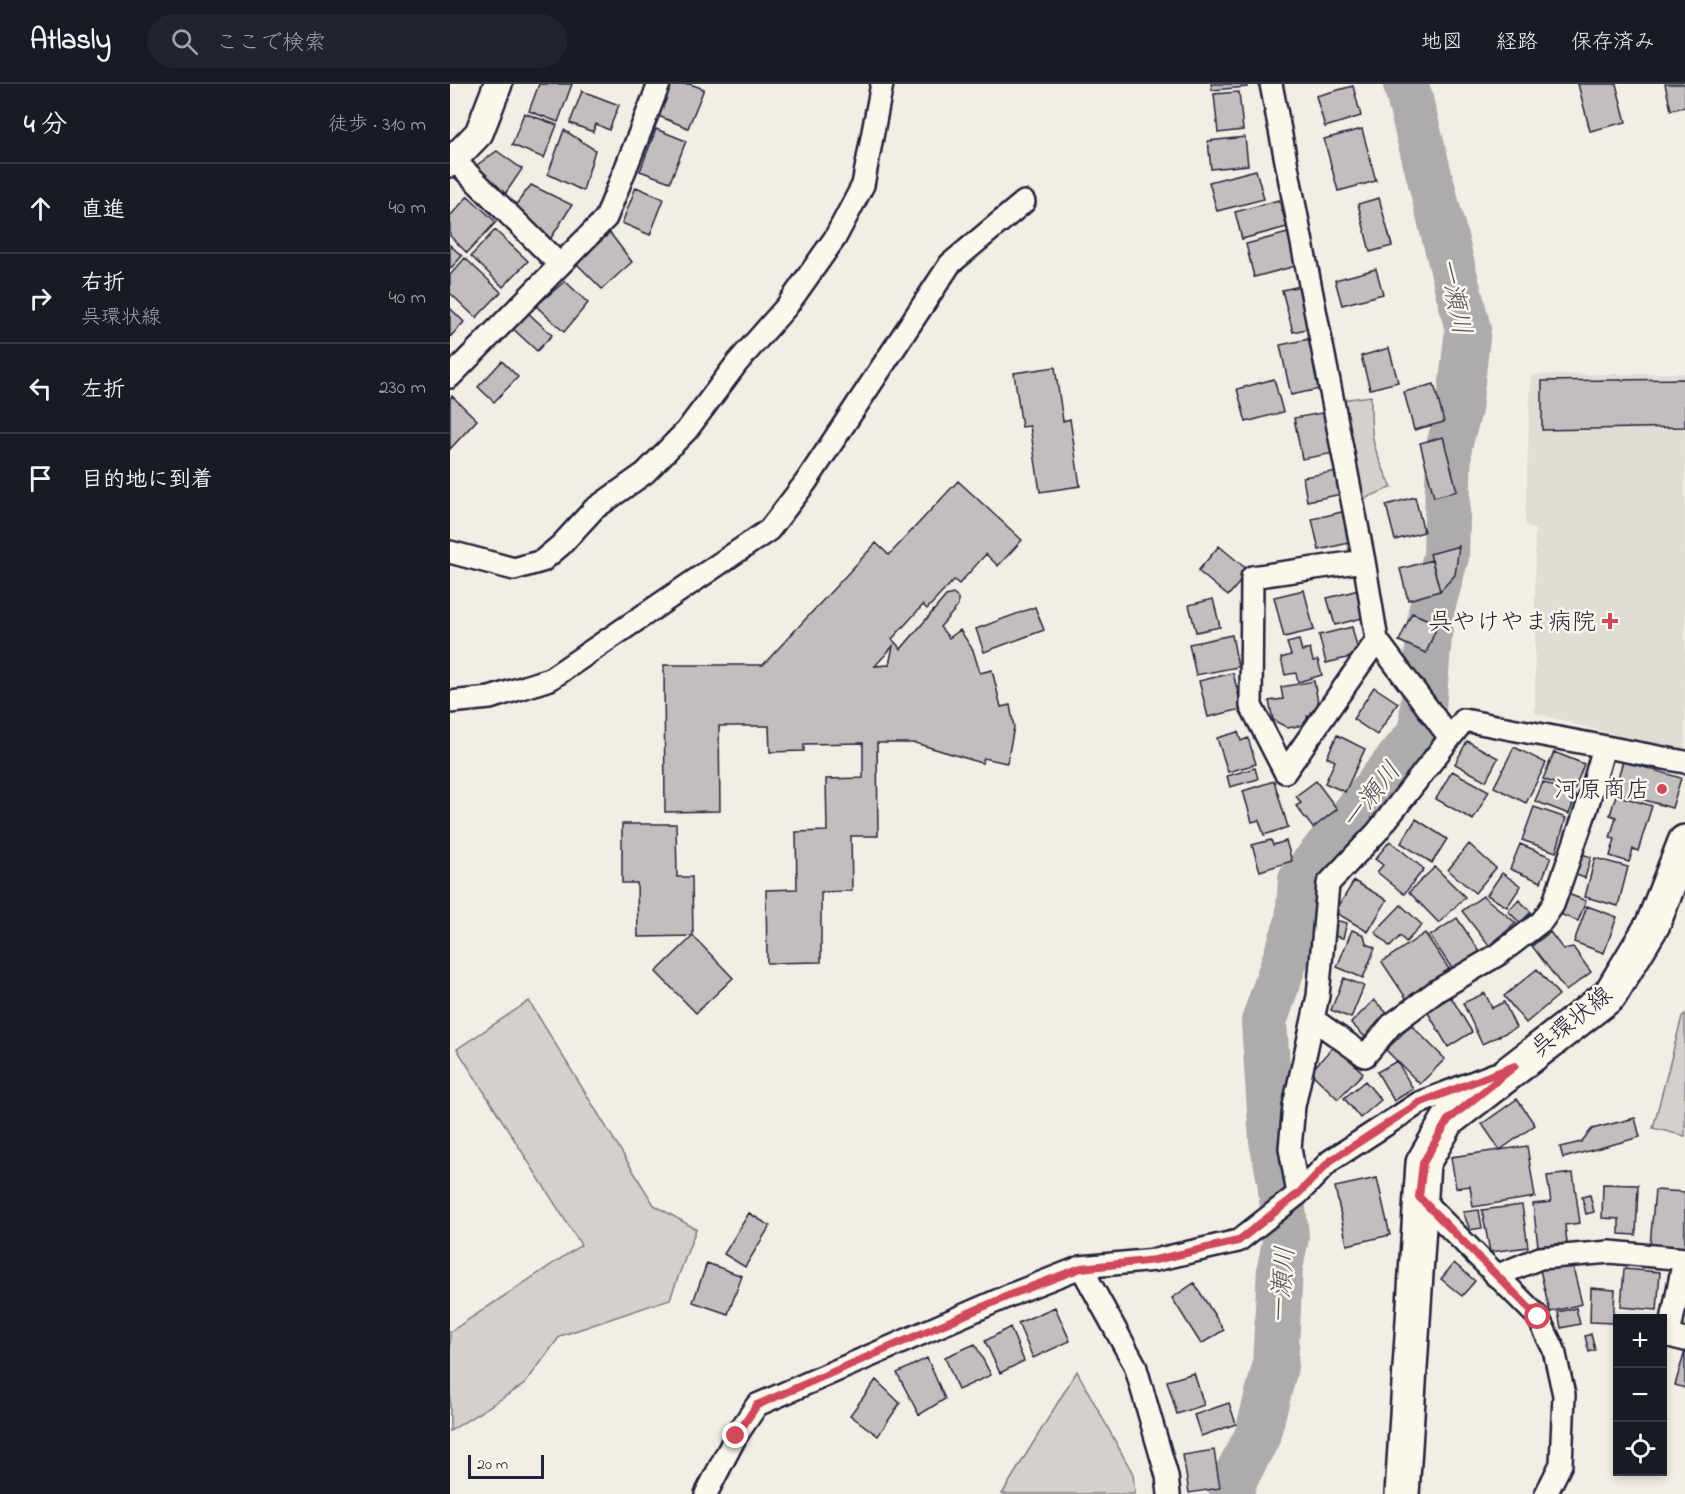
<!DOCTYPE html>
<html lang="ja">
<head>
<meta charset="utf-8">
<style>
  :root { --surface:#171b24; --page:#20242c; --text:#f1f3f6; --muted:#9ea1a6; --line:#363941 }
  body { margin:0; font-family:"Indie Flower","Klee One",sans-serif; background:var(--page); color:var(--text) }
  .controls { position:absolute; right:18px; bottom:18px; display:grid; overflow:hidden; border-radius:0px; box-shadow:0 3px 9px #0003 }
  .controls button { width:54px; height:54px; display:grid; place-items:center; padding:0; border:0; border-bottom:2px solid var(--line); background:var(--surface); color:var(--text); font:30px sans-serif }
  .scale { position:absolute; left:18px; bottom:15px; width:76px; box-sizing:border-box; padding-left:6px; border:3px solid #22223b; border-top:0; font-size:16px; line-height:21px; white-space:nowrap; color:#22223b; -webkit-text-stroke:4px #fbf7ec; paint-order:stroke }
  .stop { position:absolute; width:18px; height:18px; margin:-14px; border:4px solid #d1495b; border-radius:50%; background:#fff }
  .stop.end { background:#d1495b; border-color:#fff; box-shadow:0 2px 6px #0008 }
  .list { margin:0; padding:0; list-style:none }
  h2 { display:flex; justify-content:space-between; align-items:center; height:78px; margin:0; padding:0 24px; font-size:26px }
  h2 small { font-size:20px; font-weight:400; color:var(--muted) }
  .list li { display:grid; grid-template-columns:39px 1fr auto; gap:18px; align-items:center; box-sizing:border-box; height:90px; padding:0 24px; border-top:2px solid var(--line) }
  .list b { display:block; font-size:22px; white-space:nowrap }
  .list p { margin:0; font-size:20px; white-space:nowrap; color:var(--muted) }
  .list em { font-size:20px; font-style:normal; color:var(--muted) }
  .icon { flex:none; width:33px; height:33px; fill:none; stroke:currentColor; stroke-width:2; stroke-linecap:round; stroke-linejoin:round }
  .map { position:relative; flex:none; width:1235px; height:1410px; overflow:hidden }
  header { display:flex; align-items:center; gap:36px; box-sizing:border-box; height:84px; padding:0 30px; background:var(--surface); border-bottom:2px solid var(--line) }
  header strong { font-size:28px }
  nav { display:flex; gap:33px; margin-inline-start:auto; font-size:21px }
  .search { width:420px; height:54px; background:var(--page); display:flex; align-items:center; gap:15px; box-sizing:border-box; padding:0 21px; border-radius:33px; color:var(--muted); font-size:22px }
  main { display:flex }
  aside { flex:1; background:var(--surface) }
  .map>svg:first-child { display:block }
</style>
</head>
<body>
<header>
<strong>Atlasly</strong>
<div class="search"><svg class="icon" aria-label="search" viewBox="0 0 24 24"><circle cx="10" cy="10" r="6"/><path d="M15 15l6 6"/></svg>ここで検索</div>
<nav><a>地図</a><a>経路</a><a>保存済み</a></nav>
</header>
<main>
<aside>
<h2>4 分<small>徒歩 · 310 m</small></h2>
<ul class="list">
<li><svg class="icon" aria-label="ahead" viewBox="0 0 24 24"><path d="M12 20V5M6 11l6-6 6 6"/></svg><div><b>直進</b></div><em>40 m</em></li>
<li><svg class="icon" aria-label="right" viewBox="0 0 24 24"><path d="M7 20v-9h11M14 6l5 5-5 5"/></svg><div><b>右折</b><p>呉環状線</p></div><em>40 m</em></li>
<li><svg class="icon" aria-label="left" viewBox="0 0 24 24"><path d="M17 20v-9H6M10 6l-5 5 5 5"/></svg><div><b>左折</b></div><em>230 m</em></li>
<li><svg class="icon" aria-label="arrive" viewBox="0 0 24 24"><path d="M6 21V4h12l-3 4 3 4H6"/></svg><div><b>目的地に到着</b></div></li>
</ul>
</aside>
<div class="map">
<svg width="1235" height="1410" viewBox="0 0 1235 1410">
  <rect width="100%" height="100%" fill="#f2eee5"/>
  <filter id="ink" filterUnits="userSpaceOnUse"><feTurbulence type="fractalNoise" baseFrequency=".0167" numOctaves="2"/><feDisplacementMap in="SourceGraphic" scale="12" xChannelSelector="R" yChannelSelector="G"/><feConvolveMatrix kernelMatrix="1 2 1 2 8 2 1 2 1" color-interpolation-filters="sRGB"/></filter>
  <g filter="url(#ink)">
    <path fill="#e0dcd6" d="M1235 289V670L1085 629V446L1075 441 1081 291Z"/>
    <path fill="#d4d1cc" stroke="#7b7a84" stroke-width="1.5" d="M921 312C920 355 923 366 942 403L907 418 891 316Z
      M79 917 204 1121 246 1145 220 1215 110 1252 75 1300 0 1347V1248L131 1161 7 965Z
      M1235 930V1052L1203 1044 1232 933Z
      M627 1287 683 1390 685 1410H552Z"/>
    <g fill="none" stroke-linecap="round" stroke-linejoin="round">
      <path stroke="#aeabad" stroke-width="46" d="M782 1410 781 1402 807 1353 825 1283 830 1184 836 1153 830 1096 822 1057 814 938 848 837 851 796 971 648 981 528 996 472 999 362 1009 325 1018 245 956 0"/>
    </g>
    <path fill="#c2bebe" stroke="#22223b" stroke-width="1.5" fill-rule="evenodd" d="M89 0H122L108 38 79 27Z
      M218 0H240L254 5 238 44 206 31Z
      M761 0H796L797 3 762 6Z
      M1128 0H1166L1176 38 1140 47Z
      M1215 0H1235V23L1221 26Z
      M903 2 911 32 875 43 866 12Z
      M132 7 169 21 159 46 146 40 143 48 120 39Z
      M789 8 793 46 768 49 764 10Z
      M74 29 107 41 94 74 62 61Z
      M206 45 236 57 220 98 190 87Z
      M912 45 926 97 888 107 874 55Z
      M114 46 145 66 133 107 98 90Z
      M795 53 798 81 761 85 758 57Z
      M47 67 72 85 53 113 24 83Z
      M806 86 814 115 767 127 759 98Z
      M81 101 122 121 99 157 64 123Z
      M186 103 214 115 200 151 172 139Z
      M18 112 46 138 17 169 0 152V132Z
      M929 114 942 162 920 168 908 120Z
      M829 116 837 143 792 155 785 128Z
      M45 146 78 177 53 203 21 172Z
      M160 149 182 178 152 205 126 179Z
      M838 149 846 182 804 193 796 160Z
      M0 161 12 172 0 185Z
      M15 174 51 208 26 234 0 209V191Z
      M926 185 933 210 892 221 885 196Z
      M115 197 138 219 114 248 86 222Z
      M855 201 865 243 843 248 832 206Z
      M0 224 14 238 0 253Z
      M75 226 102 251 87 267 60 242Z
      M864 254 874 304 841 311 830 261Z
      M939 264 948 298 920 305 911 272Z
      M52 277 68 293 44 318 28 303Z
      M605 283 613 337 620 335 630 402 590 408 580 342 572 343 564 289Z
      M824 295 833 328 796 338 787 305Z
      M1235 295V343L1092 346V297Z
      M984 300 994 338 964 346 954 308Z
      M2 312 27 336 0 365V315Z
      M877 328 884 369 852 375 844 334Z
      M993 353 1007 407 984 413 970 359Z
      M887 387 892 410 857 417 853 393Z
      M508 397 572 456 548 482 536 470 509 500 504 496 477 525 473 521 442 555 451 565 496 512 503 510 508 514V522L490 543 499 554 510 546 523 566 530 589 542 586 551 623 560 621 564 643 557 679 534 674 532 679 465 659H427L428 752H401L402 807 371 808V878L317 879 316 806 347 805 346 748 377 747 376 695 413 694V659L354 660V667L320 668 319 642H269L270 727 215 728 214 581H313L426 459 439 471ZM443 562 439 581 425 582Z
      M965 413 974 448 945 456 936 421Z
      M896 427 903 458 869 466 862 435Z
      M769 462 799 487 778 512 748 487Z
      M1009 462 1005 491 990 507 980 470Z
      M982 476 990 507 958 516 950 485Z
      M854 506 864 546 834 553 824 513Z
      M909 506 916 533 885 541 877 514Z
      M763 515 770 543 746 548 739 521Z
      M585 523 594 546 534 568 526 545Z
      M962 529 988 540 976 569 949 557Z
      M902 543 909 571 876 579 869 551Z
      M782 551 788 583 746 591 739 560Z
      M849 556 852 567 860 565 863 577 868 576 872 591 848 598 846 589 835 591 831 574 841 571 837 559Z
      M783 589 792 625 758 633 749 597Z
      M864 597 870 629 857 632 859 640 838 644 823 636 819 617 833 615 831 603Z
      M924 603 948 619 927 651 903 635Z
      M788 648 791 657 798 654 806 680 778 688 767 654Z
      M887 651 915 665 895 708 875 699 885 677 877 673Z
      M1017 657 1048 674 1036 697 1005 680Z
      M1064 663 1096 679 1076 719 1044 703Z
      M1104 668 1134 680 1124 707 1093 695Z
      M1173 677 1231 694 1222 724 1164 707Z
      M805 684 808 695 780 703 777 692Z
      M1002 687 1039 707 1023 736 986 715Z
      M824 697 838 743 814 751 809 736 802 738 793 707Z
      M866 697 887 725 863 744 846 722 851 719 846 712Z
      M1093 698 1126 712 1119 730 1085 717Z
      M1166 711 1202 722 1188 767 1183 765 1179 778 1160 772 1165 755 1160 754 1166 733 1160 731Z
      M1084 723 1116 734 1106 768 1072 756Z
      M966 735 997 755 982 779 951 759Z
      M172 740H226L227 793H242L243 852 188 853 187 799H172Z
      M821 756 823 761 836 757 842 777 810 787 802 761Z
      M940 757 974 785 954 810 927 788 933 781 925 775Z
      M1019 760 1046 784 1025 809 998 786Z
      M1070 760 1101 773 1091 798 1060 785Z
      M1129 769 1141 773 1135 794 1123 790Z
      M1145 774 1178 783 1168 822 1135 813Z
      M985 783 1015 813 989 839 959 808Z
      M1052 789 1071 802 1057 823 1037 811Z
      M904 797 937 816 918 848 885 828Z
      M1118 810 1136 817 1128 837 1110 830Z
      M1033 812 1066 839 1039 862 1012 827Z
      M1069 816 1081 828 1070 839 1058 827Z
      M951 821 972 841 956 858 950 852 940 863 925 848Z
      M1137 822 1167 833 1154 869 1124 858Z
      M1007 834 1030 868 1003 886 980 852Z
      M885 836 897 839 893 854 880 851Z
      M902 846 914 851 916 859 925 864 913 894 887 883Z
      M1100 848 1113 865 1123 863 1141 888 1116 907 1082 862Z
      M975 849 1001 888 958 917 932 878Z
      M243 852 283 894 246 929 206 888Z
      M1087 885 1109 911 1076 939 1054 912Z
      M894 894 914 902 901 934 881 926Z
      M1035 909 1042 924 1054 918 1066 944 1032 960 1013 919Z
      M1001 913 1022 948 998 963 977 927Z
      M924 916 940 932 917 955 901 939Z
      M961 941 995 975 970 1000 936 966Z
      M885 961 913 989 888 1015 860 988Z
      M947 977 963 1005 944 1017 927 988Z
      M915 997 931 1016 910 1034 894 1014Z
      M1067 1015 1085 1041 1050 1066 1032 1040Z
      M1185 1034 1190 1053 1113 1074 1110 1063 1131 1058 1142 1045Z
      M1077 1062 1085 1113 1023 1123 1020 1102 1006 1104 1001 1073Z
      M1123 1089 1130 1139 1115 1141 1117 1159 1088 1162 1083 1120 1101 1118 1097 1092Z
      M927 1094 940 1151 897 1161 885 1103Z
      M1153 1100 1188 1101 1186 1151 1169 1150V1135L1152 1134Z
      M1205 1106 1235 1108V1164L1200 1161Z
      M1140 1111 1144 1128 1136 1130 1132 1113Z
      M1072 1121 1078 1163 1040 1168 1032 1126Z
      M1029 1126 1032 1144 1020 1146 1013 1128Z
      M299 1129 320 1142 295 1183 274 1170Z
      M257 1179 292 1192 278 1230 243 1218Z
      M1004 1179 1025 1197 1012 1212 991 1195Z
      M1122 1179 1132 1220 1100 1228 1090 1186Z
      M1174 1185 1210 1188 1207 1226 1171 1223Z
      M744 1199 774 1246 751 1260 722 1214Z
      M1141 1204 1165 1206 1163 1239 1140 1238Z
      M605 1223 620 1257 583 1274 568 1239Z
      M1126 1224 1130 1240 1111 1244 1108 1228Z
      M560 1243 574 1277 550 1289 535 1257Z
      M1141 1250 1145 1266 1139 1268 1135 1252Z
      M525 1260 541 1291 508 1306 495 1273Z
      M1235 1267V1304L1225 1301Z
      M477 1274 495 1315 469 1331 447 1289Z
      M744 1289 754 1321 727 1330 717 1297Z
      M426 1296 450 1319 428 1352 400 1331Z
      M779 1319 786 1340 751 1352 744 1331Z
      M764 1366 770 1404 739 1409 733 1371Z"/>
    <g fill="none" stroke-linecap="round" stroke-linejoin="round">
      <defs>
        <path id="minor" d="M821 0 914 477
          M0 72 110 181
          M0 293 156 134 209 0
          M0 468 64 485 92 477 111 461 144 425 195 389 237 346 287 279 337 222 385 154 413 101 432 0
          M914 477 927 556 835 688 801 622 802 493Z
          M927 556 1000 654
          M0 618 40 614 100 595 319 446 356 398 500 180 574 118
          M863 935 915 972 941 941 988 906 1049 870 1092 837 1103 821 1137 723 1154 663
          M848 1110 840 1064 844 1022 868 912 878 800 927 748 1014 636 1235 678
          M969 1113 1088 1233 1104 1266 1114 1311 1111 1380 1096 1410
          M1234 1175 1219 1252 1235 1256
          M631 1183 685 1281 717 1392 719 1410
          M1046 1192 1090 1174 1160 1168 1235 1175
          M256 1410 286 1352 307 1321 565 1209 631 1183 705 1176 788 1157 848 1110 880 1077 969 1019 1045 990"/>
        <path id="tertiary" d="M0 79 29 49 48 0"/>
        <path id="primary" d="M952 1410 973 1079 998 1036 1160 911 1203 840 1235 758"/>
      </defs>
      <use href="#minor" stroke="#22223b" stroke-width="26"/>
      <use href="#tertiary" stroke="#22223b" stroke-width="32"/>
      <use href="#primary" stroke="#22223b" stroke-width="38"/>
      <use href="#minor" stroke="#fbf7ec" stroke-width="21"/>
      <use href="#tertiary" stroke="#fbf7ec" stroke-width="27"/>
      <use href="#primary" stroke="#fbf7ec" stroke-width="33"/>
    </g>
  </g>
  <g fill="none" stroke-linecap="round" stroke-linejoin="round" filter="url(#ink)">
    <path stroke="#d1495b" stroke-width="8" d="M286 1352 307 1321 565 1209 631 1184 705 1176 788 1157 848 1110 880 1077 969 1019 1065 982 998 1036 973 1079 969 1113 1088 1233"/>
  </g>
  <g fill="#d1495b" stroke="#fbf7ec" stroke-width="2">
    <path d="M1157 528h6v6h6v6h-6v6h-6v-6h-6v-6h6z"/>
    <circle cx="1212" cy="705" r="6"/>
  </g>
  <g text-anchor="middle" stroke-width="5" stroke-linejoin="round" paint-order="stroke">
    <g font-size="24" fill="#22223b" stroke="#fbf7ec" text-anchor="end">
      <text x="1146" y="545">呉やけやま病院</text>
      <text x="1200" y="713">河原商店</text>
    </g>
    <g font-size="24" fill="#22223b" stroke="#fbf7ec">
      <text transform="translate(1121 937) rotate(-39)" y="8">呉環状線</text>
    </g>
    <g font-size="26" font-style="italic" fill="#535263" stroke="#fbf7ec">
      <text transform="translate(1006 212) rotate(79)" y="9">一瀬川</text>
      <text transform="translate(920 711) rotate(-51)" y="9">一瀬川</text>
      <text transform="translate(831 1201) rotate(-85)" y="9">一瀬川</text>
    </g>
  </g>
</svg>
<div class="controls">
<button>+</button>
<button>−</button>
<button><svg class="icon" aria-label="locate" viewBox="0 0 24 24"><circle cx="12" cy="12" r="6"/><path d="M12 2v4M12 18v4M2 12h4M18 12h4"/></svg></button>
</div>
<div class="scale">20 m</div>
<div class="stop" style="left:1088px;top:1233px"></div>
<div class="stop end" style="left:286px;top:1352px"></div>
</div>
</main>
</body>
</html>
